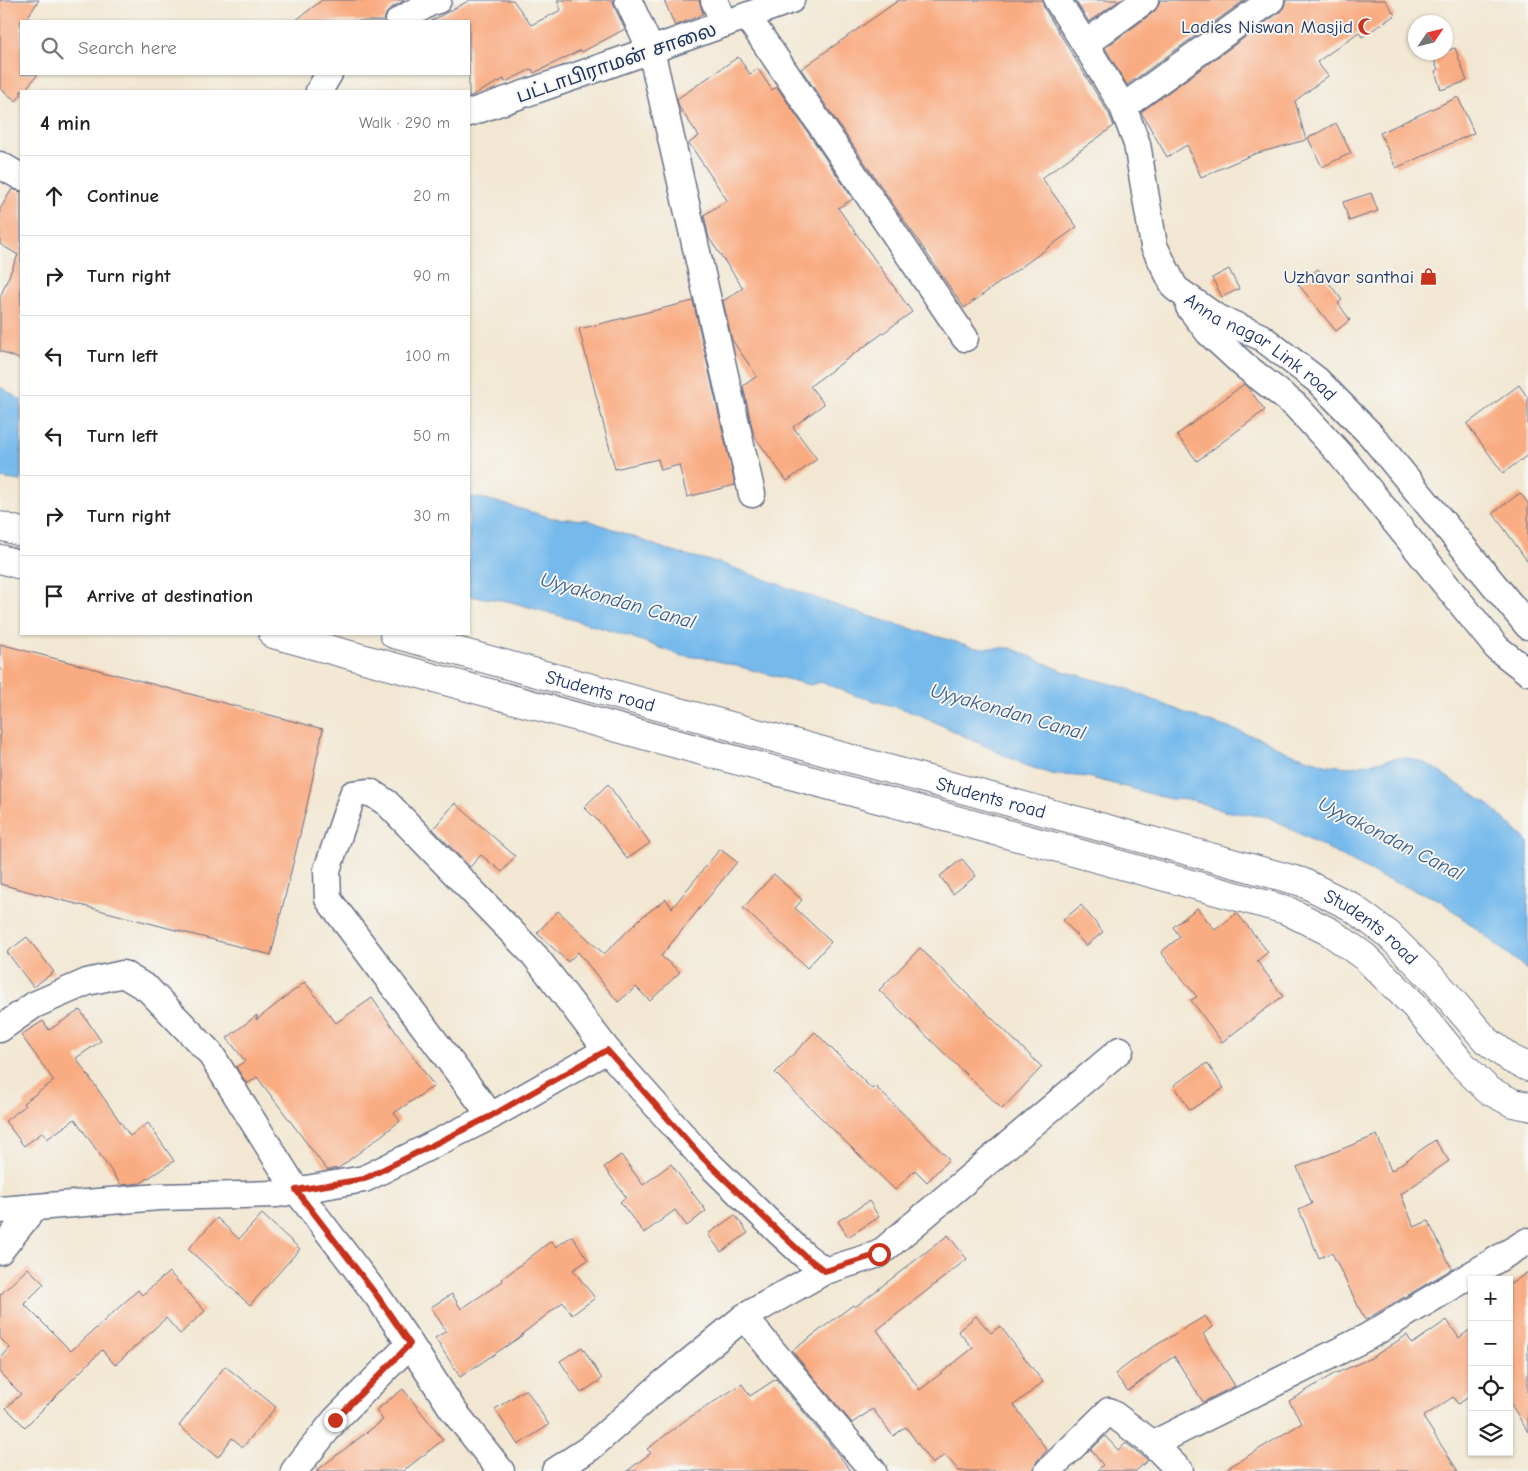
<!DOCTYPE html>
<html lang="en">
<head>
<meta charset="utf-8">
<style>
  :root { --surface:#fff; --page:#f2f2f2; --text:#222; --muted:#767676; --line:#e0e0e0 }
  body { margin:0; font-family:"Comic Neue","Noto Sans Tamil",sans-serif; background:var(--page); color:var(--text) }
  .controls { position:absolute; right:15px; bottom:15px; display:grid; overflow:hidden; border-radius:0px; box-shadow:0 1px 4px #0004 }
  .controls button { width:45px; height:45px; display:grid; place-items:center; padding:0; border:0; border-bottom:1px solid var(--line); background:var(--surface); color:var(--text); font:25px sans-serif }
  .compass { position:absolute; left:1408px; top:15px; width:45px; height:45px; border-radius:50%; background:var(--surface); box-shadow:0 1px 4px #0004; rotate:55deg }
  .stop { position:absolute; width:15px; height:15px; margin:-11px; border:4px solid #c8321e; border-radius:50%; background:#fff }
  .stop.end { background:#c8321e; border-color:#fff; box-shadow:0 1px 5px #0008 }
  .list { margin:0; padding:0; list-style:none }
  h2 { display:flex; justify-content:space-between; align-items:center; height:65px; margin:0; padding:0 20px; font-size:21px }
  h2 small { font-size:16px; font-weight:400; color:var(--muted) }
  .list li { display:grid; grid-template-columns:32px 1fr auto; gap:15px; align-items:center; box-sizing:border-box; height:80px; padding:0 20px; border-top:1px solid var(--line) }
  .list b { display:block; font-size:19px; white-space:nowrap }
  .list em { font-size:16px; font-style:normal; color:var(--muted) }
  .icon { flex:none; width:28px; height:28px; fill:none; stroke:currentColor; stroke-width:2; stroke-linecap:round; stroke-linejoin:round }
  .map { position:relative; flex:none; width:1528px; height:1471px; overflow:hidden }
  .search { position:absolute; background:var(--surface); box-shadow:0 1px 4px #0004; left:20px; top:20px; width:450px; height:55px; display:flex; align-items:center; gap:12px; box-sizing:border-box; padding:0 18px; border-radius:0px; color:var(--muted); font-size:19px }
  .panel { position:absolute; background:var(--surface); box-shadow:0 1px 4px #0004; left:20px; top:90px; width:450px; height:545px; border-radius:0px }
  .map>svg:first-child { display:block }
</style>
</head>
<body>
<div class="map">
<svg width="1528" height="1471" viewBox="0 0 1528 1471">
  <rect width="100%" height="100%" fill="#f6f6f2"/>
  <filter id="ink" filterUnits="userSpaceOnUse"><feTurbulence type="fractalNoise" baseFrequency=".02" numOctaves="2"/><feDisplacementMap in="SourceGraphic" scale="10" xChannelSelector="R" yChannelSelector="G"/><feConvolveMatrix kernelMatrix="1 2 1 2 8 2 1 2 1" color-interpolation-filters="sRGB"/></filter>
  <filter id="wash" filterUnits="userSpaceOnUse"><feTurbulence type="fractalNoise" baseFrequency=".0096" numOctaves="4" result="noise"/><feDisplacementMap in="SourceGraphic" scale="20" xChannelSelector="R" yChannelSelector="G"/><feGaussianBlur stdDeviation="1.12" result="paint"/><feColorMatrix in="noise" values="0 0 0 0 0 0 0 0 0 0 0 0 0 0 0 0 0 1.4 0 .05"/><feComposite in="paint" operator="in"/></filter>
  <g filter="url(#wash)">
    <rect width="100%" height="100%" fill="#f2e7d2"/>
    <path fill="#76baec" stroke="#4874a5" d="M0 387 21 400V481L0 478Z
      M469 497 486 499 552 518 588 520 673 552 720 563 849 610 976 648H1011L1063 671 1119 686 1200 719 1263 739 1284 751 1328 765 1351 767 1397 758H1408L1419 761 1429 765 1489 805 1528 842V970L1440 900 1381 877 1268 817 1224 811 1192 800 1170 799 1088 777 1051 774 1025 765 914 712 854 695 821 682 810 685 706 658 682 656 626 635 508 601 469 596Z"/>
    <g id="blocks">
      <path fill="#f9ab81" d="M0 0H39L25 21H21V74H38L24 91H21V95L16 101 0 88Z
        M322 0H405L391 8 386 14 384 21H295Z
        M470 0H513L531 25 561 10 557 0H613L614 6 625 29 582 52 581 50 534 73 532 69 505 82 504 79 469 97V21H431Z
        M664 0H699L703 14 675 26Z
        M899 0H1042L1044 8 1109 114 1114 126 1042 178 1077 227 964 308 801 69Z
        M1075 0H1120L1089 22Z
        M1160 0H1245L1127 85 1105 48 1154 12 1158 6Z
        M1286 0H1385L1395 15 1362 37 1359 32 1317 62 1328 76 1295 101 1306 140 1254 154 1201 177 1187 145 1167 157 1141 112 1280 12 1284 7Z
        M1455 48 1467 81 1441 90 1435 71 1438 70 1435 63V55L1446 52V51Z
        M738 57 750 74 758 69 772 90 777 87 853 199 838 208 912 312 810 386 824 404 793 427 817 459 787 481 754 436 743 386 757 376 732 340 723 301 743 288 709 238 704 215 727 200 689 143 699 136 679 107 677 99Z
        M1458 97 1474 133 1396 168 1380 133Z
        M1336 123 1351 153 1322 167 1308 138Z
        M12 189 21 192V360L0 351V297L18 255 0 244V209Z
        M1371 193 1378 211 1349 221 1343 202Z
        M1229 269 1239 289 1222 297 1212 278Z
        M1318 269 1342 300 1338 303 1350 320 1336 331 1298 284Z
        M693 301 735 485 687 497 679 465 661 470 658 459 615 469 579 329Z
        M1244 384 1248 388 1265 410 1197 461 1177 435Z
        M1519 385 1528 398V455L1503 473 1467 424Z
        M1520 493 1528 503V562L1493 513Z
        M0 644 323 729 307 805 271 955 0 884Z
        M608 784 650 843 627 859 603 826 584 807Z
        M455 803 515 856 502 872 481 855 470 867 433 829Z
        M720 849 737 862 661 956 680 972 650 1001 636 987 618 1002 578 952 568 962 537 933 558 911 604 954 642 917 666 899 672 908Z
        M962 859 976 876 953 894 940 876Z
        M774 874 802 900 795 908 831 942 807 968 743 908Z
        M1081 905 1103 932 1086 946 1063 920Z
        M1197 908 1215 930 1237 913 1268 952 1257 961 1283 996 1222 1042 1191 1000 1197 997 1161 952 1180 937 1173 927Z
        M27 937 54 972 33 987 7 952Z
        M920 948 1042 1067 1002 1109 879 990Z
        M305 982 336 1023 372 998 434 1086 394 1113 400 1121 339 1168 327 1170 257 1077 247 1084 236 1067 245 1061 227 1038 257 1015 256 1020Z
        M80 1010 101 1041 76 1058 130 1136 148 1123 174 1161 141 1183 121 1185 75 1119 47 1139 43 1132 24 1146 5 1121 25 1106 23 1103 54 1081 21 1035 43 1021 49 1030Z
        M815 1032 872 1089 875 1086 949 1159 927 1182 915 1170 895 1190 775 1073Z
        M1207 1063 1224 1088 1190 1110 1174 1085Z
        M1377 1135 1391 1171 1435 1140 1449 1161 1401 1194 1414 1227 1428 1221 1452 1269 1365 1320 1332 1253 1319 1258 1299 1210 1312 1204 1297 1167Z
        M621 1155 643 1185 671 1164 706 1211 687 1226 675 1210 644 1233 620 1202 626 1197 604 1167Z
        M869 1201 879 1217 848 1237 838 1221Z
        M262 1214 300 1249 250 1305 188 1249 217 1218 239 1239Z
        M735 1215 748 1233 721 1252 708 1234Z
        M948 1235 967 1259 877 1330 920 1390 973 1348 958 1331 976 1316 991 1333 1000 1326 1043 1382 1014 1405 1047 1450 1037 1461 1033 1471H959L945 1455 932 1464 906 1427 893 1436 873 1409 852 1423 792 1351 853 1305 855 1307Z
        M572 1236 588 1260 573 1270 595 1298 572 1315 563 1302 522 1334 523 1335 460 1377 435 1338 446 1331 431 1307 452 1294 461 1309 503 1281 502 1279 551 1241 556 1247Z
        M28 1268 44 1284 24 1304 71 1351 138 1290 142 1295 169 1272 205 1311 180 1334 166 1318 115 1365 102 1350 25 1427 6 1408 21 1394 0 1373V1359L10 1348 0 1338V1295Z
        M1528 1272V1432L1509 1401V1285Z
        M1205 1316 1213 1327 1203 1334 1235 1386 1203 1402 1174 1356 1128 1391 1115 1374 1143 1353Z
        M1447 1320 1459 1338 1472 1328V1395L1458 1404 1453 1397 1423 1417 1458 1471H1223L1302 1423 1289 1401 1332 1375 1371 1358 1407 1335 1412 1344Z
        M582 1347 602 1379 581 1393 560 1361Z
        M225 1366 276 1407 243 1447 232 1438 218 1457 179 1426Z
        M776 1379 827 1440 851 1471H627L651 1453 647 1449 687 1419 742 1384 750 1396Z
        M403 1389 443 1440 403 1471H316L383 1420 376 1410Z
        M526 1389 549 1425 518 1445 495 1409Z
        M1105 1436 1118 1450 1126 1443 1148 1460 1136 1471H1097L1103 1465 1091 1450Z"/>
    </g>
  </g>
  <g filter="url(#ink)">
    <use href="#blocks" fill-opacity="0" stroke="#666f87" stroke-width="1"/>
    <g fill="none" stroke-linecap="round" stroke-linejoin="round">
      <defs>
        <g id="minor">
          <path d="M628 0 651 50 752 494"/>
          <path d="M714 0 724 24"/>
          <path id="s1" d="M1057 0 1085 44 1123 107 1137 144 1154 246 1175 288 1216 317 1261 337 1317 380 1371 435 1528 626"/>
          <path d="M747 16 965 338"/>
          <path d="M399 21 429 3 438 0"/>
          <path d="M1085 44 1145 0"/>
          <path d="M319 91 329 74"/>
          <path d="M1123 107 1271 0"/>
          <path d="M469 113 651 50 791 0"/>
          <path d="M0 165 21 177"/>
          <path d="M1189 307 1209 333 1245 366 1295 405 1340 454 1497 648 1528 672"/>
          <path d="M0 1029 34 1005 87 982 123 974 148 989 210 1053 296 1190 378 1297 410 1344 453 1410 501 1471"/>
          <path d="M491 1116 328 899 327 870 353 794 370 792 387 803 535 956 607 1050 701 1156 778 1231 805 1256 825 1271 744 1317 661 1385 590 1448 555 1471"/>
          <path d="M0 1210 159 1197 277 1194 364 1179 491 1116 607 1050"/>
          <path d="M0 1251 34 1208"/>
          <path d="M825 1271 879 1254 1120 1050"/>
          <path d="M744 1317 873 1471"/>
          <path d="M294 1471 335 1420 410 1344"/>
          <path d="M1048 1471 1109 1411 1153 1444"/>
          <path d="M1180 1471 1153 1444 1367 1337 1528 1241"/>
        </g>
        <g id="major">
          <path d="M0 526 21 532"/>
          <path d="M0 559 21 565"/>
          <path d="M273 634 1286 910 1330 932 1365 957 1414 1005 1462 1064 1488 1090 1513 1103 1528 1106"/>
          <path id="s2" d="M394 634 1302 882 1350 906 1388 934 1436 982 1486 1040 1511 1059 1528 1067"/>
        </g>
      </defs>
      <use href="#minor" stroke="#666f87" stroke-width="29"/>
      <use href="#major" stroke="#666f87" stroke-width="30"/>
      <use href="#minor" stroke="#fff" stroke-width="26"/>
      <use href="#major" stroke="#fff" stroke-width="28"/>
    </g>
  </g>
  <g fill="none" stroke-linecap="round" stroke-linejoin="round" filter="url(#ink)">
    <path stroke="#c8321e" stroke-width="6" d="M335 1420 410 1344 378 1297 296 1190 364 1179 491 1116 607 1050 701 1156 778 1231 805 1256 825 1271 879 1254"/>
  </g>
  <defs>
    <symbol id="mosque-bare" viewBox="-9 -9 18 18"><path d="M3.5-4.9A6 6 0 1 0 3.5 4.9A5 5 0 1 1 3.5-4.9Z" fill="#c8321e" stroke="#f6f6f2" stroke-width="2.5" paint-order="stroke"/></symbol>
    <symbol id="shop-bare" viewBox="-9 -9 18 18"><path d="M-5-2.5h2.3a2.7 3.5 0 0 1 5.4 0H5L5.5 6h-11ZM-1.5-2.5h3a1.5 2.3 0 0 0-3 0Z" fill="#c8321e" stroke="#f6f6f2" stroke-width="2.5" paint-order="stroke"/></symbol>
  </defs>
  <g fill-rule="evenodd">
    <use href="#mosque-bare" x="1354" y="14" width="25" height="25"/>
    <use href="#shop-bare" x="1416" y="264" width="25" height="25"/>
  </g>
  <g text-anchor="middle" stroke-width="4" stroke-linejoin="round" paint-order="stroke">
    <g font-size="19" fill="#1b2f5e" stroke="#f6f6f2" text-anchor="end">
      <text x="1353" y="33">Ladies Niswan Masjid</text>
      <text x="1414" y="283">Uzhavar santhai</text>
    </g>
    <g font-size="19" fill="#1b2f5e" stroke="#f6f6f2">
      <text transform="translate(616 62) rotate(-19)" y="7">பட்டாபிராமன் சாலை</text>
      <text dy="7" stroke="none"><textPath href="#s1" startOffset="420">Anna nagar Link road</textPath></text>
      <text dy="7" stroke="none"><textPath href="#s2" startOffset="214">Students road</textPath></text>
      <text dy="7" stroke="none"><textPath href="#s2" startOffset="619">Students road</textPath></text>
      <text dy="7" stroke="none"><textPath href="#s2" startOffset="1024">Students road</textPath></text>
    </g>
    <g font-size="20" font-style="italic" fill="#365989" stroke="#f6f6f2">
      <text transform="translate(618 600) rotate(16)" y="7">Uyyakondan Canal</text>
      <text transform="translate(1008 711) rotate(16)" y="7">Uyyakondan Canal</text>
      <text transform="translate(1391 838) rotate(27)" y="7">Uyyakondan Canal</text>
    </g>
  </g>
</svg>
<div class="controls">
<button>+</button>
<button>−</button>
<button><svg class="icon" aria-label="locate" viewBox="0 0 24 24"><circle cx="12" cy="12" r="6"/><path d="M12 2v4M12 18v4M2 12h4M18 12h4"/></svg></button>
<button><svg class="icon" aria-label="layers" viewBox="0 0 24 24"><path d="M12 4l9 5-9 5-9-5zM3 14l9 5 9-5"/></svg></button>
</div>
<svg class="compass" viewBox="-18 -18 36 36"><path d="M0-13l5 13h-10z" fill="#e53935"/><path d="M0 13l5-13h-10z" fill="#767676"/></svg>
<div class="stop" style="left:879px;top:1254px"></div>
<div class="stop end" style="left:335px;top:1420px"></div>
<div class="search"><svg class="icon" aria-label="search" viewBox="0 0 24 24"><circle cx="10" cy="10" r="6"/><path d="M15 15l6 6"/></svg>Search here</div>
<section class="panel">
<h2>4 min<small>Walk · 290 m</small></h2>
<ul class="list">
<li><svg class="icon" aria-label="ahead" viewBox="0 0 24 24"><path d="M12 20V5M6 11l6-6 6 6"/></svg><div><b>Continue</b></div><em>20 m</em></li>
<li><svg class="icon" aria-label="right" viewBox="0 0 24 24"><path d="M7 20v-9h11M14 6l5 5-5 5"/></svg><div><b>Turn right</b></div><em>90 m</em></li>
<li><svg class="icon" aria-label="left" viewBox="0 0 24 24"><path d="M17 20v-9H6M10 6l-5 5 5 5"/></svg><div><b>Turn left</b></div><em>100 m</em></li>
<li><svg class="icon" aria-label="left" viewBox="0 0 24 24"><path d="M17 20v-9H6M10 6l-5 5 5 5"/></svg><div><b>Turn left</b></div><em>50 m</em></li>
<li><svg class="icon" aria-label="right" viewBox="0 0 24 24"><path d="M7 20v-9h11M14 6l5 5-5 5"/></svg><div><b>Turn right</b></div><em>30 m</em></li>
<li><svg class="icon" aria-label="arrive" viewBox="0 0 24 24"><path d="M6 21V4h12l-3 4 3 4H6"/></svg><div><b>Arrive at destination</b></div></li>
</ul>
</section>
</div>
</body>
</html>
